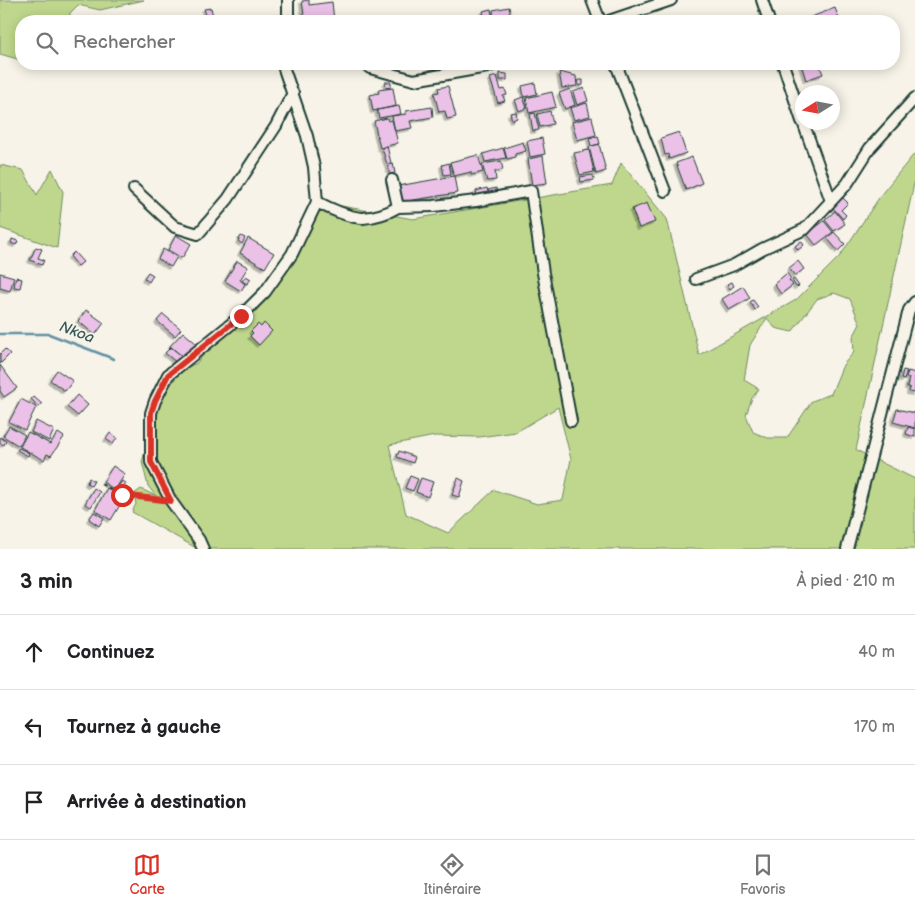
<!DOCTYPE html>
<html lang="fr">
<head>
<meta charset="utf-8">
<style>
  :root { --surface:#fff; --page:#f2f2f2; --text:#202124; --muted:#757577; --line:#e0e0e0; --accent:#d93025 }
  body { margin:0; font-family:"Balsamiq Sans",sans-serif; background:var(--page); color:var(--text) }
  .compass { position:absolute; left:795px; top:85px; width:45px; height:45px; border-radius:50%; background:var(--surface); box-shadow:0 2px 12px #0003; rotate:259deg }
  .stop { position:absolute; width:15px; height:15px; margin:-11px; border:4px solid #d93025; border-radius:50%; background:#fff }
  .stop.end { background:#d93025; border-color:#fff; box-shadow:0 1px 5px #0008 }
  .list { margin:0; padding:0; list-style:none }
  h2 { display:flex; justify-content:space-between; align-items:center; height:65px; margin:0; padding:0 20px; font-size:21px }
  h2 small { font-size:16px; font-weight:400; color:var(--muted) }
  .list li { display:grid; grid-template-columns:32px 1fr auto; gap:15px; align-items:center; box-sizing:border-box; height:75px; padding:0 20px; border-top:1px solid var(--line) }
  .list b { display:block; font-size:19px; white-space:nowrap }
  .list em { font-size:16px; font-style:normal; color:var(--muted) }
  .icon { flex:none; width:28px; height:28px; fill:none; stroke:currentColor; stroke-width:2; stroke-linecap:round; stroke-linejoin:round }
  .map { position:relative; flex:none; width:915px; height:549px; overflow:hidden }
  .search { position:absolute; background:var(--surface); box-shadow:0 2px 12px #0003; left:15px; right:15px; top:15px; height:55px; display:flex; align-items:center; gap:12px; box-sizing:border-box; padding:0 18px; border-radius:20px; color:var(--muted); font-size:19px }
  .sheet { height:290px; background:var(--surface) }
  nav { display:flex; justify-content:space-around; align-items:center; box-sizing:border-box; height:70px; border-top:1px solid var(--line); background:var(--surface); font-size:14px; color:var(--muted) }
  nav a { display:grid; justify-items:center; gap:2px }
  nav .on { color:var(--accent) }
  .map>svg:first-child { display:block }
</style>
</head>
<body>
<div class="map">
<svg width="915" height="549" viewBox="0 0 915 549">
  <defs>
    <filter id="shadow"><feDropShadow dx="-2.5" dy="2.5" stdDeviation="0" flood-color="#0004"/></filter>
  </defs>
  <rect width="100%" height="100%" fill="#f7f3e8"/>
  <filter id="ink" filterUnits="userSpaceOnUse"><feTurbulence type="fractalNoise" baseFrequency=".02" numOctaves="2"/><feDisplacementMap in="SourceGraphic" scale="10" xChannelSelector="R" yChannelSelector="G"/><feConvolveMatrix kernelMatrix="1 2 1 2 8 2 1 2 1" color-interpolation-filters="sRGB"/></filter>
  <g filter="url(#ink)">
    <path fill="#bfd78d" stroke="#6f8a60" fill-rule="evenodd" d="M0 0H144L100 10 78 5 70 13 69 21H21V60L0 54Z
      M915 153V179L856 450 915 479V549H198L132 512 136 504 134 494 141 489 156 496 148 486 142 462 146 448V415L152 404 166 392 181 370 197 363 227 322 243 319 295 257 314 201 413 219 612 185 621 163 667 219 699 355 796 300 840 256 883 192ZM834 293 850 299 860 324 853 337 854 352 843 365 831 394 812 401 787 438H768L753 432 746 415 752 398 759 389 744 380 750 345 767 318 775 328 792 332 817 299ZM558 407 571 459 563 500 537 504 494 490 448 533 406 514 389 445 435 436 479 437 516 432Z
      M0 165 23 170 37 195 52 169 63 192 57 248 0 228Z"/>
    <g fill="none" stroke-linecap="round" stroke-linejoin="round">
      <path stroke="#6291a4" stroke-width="2.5" d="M0 334H49L114 359"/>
    </g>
    <path fill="#ebc1e8" stroke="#1f3d34" filter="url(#shadow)" d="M309 0V5L332 2 334 21H305L302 1Z
      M509 7 511 17 494 20 493 10Z
      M211 8 214 20 208 21 204 9Z
      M835 8 840 21H803V20Z
      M491 9 493 21H485L483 11Z
      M294 17 302 18V21H294Z
      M431 64H449L443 65V68L431 69Z
      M801 64H819L823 74 806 80Z
      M559 72 576 76 577 86 562 88Z
      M500 73 507 74V80H500Z
      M497 76 501 90 505 89 507 95 503 96 505 101 498 103 490 78Z
      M578 80H583V85L579 86Z
      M385 82H391V87L386 88Z
      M535 83 537 94 524 97 522 86Z
      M448 86 456 117 447 119 445 111 439 112 434 93 439 92 438 88Z
      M393 88 396 106 373 111 370 95 379 93 378 90Z
      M584 88 588 101 577 105 573 92Z
      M570 89 575 105 565 109 559 93Z
      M552 92 556 107 529 113 526 98Z
      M523 97 527 108 519 111 515 100Z
      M587 103 590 116 574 120 570 108Z
      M399 106 401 114 379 118 377 110Z
      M432 107 433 117 410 121 412 128 395 131 392 116 406 114V111Z
      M550 111 553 124 540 127 537 114Z
      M516 112 517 118 512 120 510 113Z
      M535 113 539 130 533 131 530 114Z
      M592 117 596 135 577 140 572 122Z
      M387 118 388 121 392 120 398 143 380 148 374 121Z
      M679 132 686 153 669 159 668 154 665 155 661 138Z
      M598 136 600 144 591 146 589 138Z
      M542 138 545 154 530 157 527 141Z
      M523 142 526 151 515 154V157L507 159 504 148Z
      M599 144 606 171 596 174 589 147Z
      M387 146 391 163 387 164 382 148Z
      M503 148 506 158 485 162 483 154Z
      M589 150 594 172 580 175 574 153Z
      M478 155 483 172 471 175V172L454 176 450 162Z
      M543 156 547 183 532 185 528 159Z
      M692 157 702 183 686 190 676 163Z
      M501 161 503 170 495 171 496 180 487 181 482 164Z
      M393 163 395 173 390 174 388 165Z
      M449 163 451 174 444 175 442 165Z
      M593 175 594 180 581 182 580 177Z
      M454 176 457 193 401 202 398 186Z
      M487 188 489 195 477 197 476 191Z
      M496 188 497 194 489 196 488 190Z
      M843 198 848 203 841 210 846 215 843 219 833 208Z
      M647 203 655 222 639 228 632 209Z
      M835 211 845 224 834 231 825 220Z
      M824 221 833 232 816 245 807 234Z
      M834 232 845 244 838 251 827 238Z
      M176 235 191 244 182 258 168 250Z
      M241 236 245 238 242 244 238 241Z
      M248 238 274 253 265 268 240 253Z
      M12 239 18 241 16 245 11 243Z
      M801 241 804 245 798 250 795 246Z
      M36 247 42 249 38 258 44 260 42 265 30 260Z
      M163 249 177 257 171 267 158 259Z
      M74 252 83 262 78 266 70 256Z
      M237 261 248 267 240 280 245 284 241 291 225 281Z
      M798 261 804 269 795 276 789 268Z
      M148 272 153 275 149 282 144 278Z
      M0 273 14 277 10 291 0 288Z
      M787 273 791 279 789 280 793 285 781 294 774 284Z
      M246 276 251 279 247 284 242 281Z
      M16 277 22 279 20 288 14 287Z
      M794 279 799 286 796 287 792 280Z
      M732 282 734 286 730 289 727 284Z
      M743 286 750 298 729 310 722 299Z
      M753 300 758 307 755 310 750 302Z
      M86 310 104 323 95 335 78 321Z
      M163 314 181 329 175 336 157 321Z
      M264 323 272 331 259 345 250 336 253 333 251 331 258 324 261 327Z
      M183 332 197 344 184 358 170 346Z
      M171 347 183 357 177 363 165 353Z
      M5 349 10 354 0 364V354Z
      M0 365 17 388 4 397 0 391Z
      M57 370 73 381 65 391 50 380Z
      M903 370 907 371 904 380 901 379Z
      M908 371 915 373V393L909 392 910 387H907L909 378H906Z
      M77 395 88 405 78 416 67 407Z
      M34 397 42 404 39 407 31 399Z
      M21 399 36 407 25 430 9 422Z
      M897 409 915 413V428L893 422Z
      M36 421 54 430 49 441 31 432Z
      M9 426 25 435 19 446 3 436Z
      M908 427 915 429V437L906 434Z
      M28 432 50 444 58 433 64 437 51 456 47 454 44 460 20 447Z
      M110 433 117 438 113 444 106 439Z
      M0 437 6 441 4 445 0 443Z
      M19 448 29 453 28 456 17 450Z
      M399 451 415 457 413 463 397 457Z
      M113 466 125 474 115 490 103 482Z
      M410 476 418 479 413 491 405 488Z
      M89 478 94 481 91 486 87 483Z
      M421 478 433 482 428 497 416 492Z
      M458 478 464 481 459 497 452 495Z
      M122 481 126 483 120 492 116 490Z
      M94 488 100 492 91 507 85 504Z
      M107 488 124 498 111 520 95 510Z
      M94 512 104 518 99 526 89 519Z"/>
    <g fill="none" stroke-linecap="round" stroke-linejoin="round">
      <defs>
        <path id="minor" d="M592 0 600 21
          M762 0 769 21
          M288 21V0
          M609 21 671 0
          M366 64 370 68 414 80 487 67 495 64
          M616 64 665 191
          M783 64 802 121
          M803 122 831 201
          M134 189 175 227 198 234 228 199 276 126 293 93
          M317 202C328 208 350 218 363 218 374 217 388 213 398 207L392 180
          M398 207 434 206 476 201 531 191 543 273 571 421
          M696 279 734 265 762 249 805 229 847 184 870 148 915 98
          M203 549 199 540 171 501 151 462V413L155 401 168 375 241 316 265 292 292 254 317 202 314 167 307 136 284 69 283 64
          M847 549 909 310 915 302"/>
      </defs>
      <use href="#minor" stroke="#1f3d34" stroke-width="14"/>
      <path stroke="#1f3d34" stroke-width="2" stroke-dasharray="4 4" stroke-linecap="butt" d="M101 484 122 495 159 500"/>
      <use href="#minor" stroke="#f7f3e8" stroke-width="10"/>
    </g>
  </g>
  <g fill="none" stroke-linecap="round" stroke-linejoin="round" filter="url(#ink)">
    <path stroke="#d93025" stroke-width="6" d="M122 495 171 501 151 462V413L155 401 168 375 241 316"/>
  </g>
  <g text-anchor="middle" stroke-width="4" stroke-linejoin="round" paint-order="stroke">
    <g font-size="15" font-style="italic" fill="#355959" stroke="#f7f3e8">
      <text transform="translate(77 332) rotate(21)" y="5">Nkoa</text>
    </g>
  </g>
</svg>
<svg class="compass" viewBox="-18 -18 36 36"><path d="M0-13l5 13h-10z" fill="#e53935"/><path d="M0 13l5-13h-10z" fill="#757577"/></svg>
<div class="stop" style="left:122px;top:495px"></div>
<div class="stop end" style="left:241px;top:316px"></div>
<div class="search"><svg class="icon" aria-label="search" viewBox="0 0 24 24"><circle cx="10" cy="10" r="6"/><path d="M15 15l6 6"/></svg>Rechercher</div>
</div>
<section class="sheet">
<h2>3 min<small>À pied · 210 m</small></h2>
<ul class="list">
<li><svg class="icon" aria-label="ahead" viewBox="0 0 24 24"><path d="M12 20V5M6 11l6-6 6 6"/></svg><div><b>Continuez</b></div><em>40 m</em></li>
<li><svg class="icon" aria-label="left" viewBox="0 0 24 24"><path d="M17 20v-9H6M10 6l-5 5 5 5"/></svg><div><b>Tournez à gauche</b></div><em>170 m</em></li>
<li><svg class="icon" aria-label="arrive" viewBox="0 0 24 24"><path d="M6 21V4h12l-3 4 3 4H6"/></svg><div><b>Arrivée à destination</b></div></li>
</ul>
</section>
<nav>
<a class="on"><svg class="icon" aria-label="map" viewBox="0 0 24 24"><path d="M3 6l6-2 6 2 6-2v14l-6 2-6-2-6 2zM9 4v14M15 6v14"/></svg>Carte</a>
<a><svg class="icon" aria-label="directions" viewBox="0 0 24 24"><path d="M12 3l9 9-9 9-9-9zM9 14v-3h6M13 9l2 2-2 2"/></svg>Itinéraire</a>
<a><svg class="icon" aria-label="saved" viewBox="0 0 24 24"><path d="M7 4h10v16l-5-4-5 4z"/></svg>Favoris</a>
</nav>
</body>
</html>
